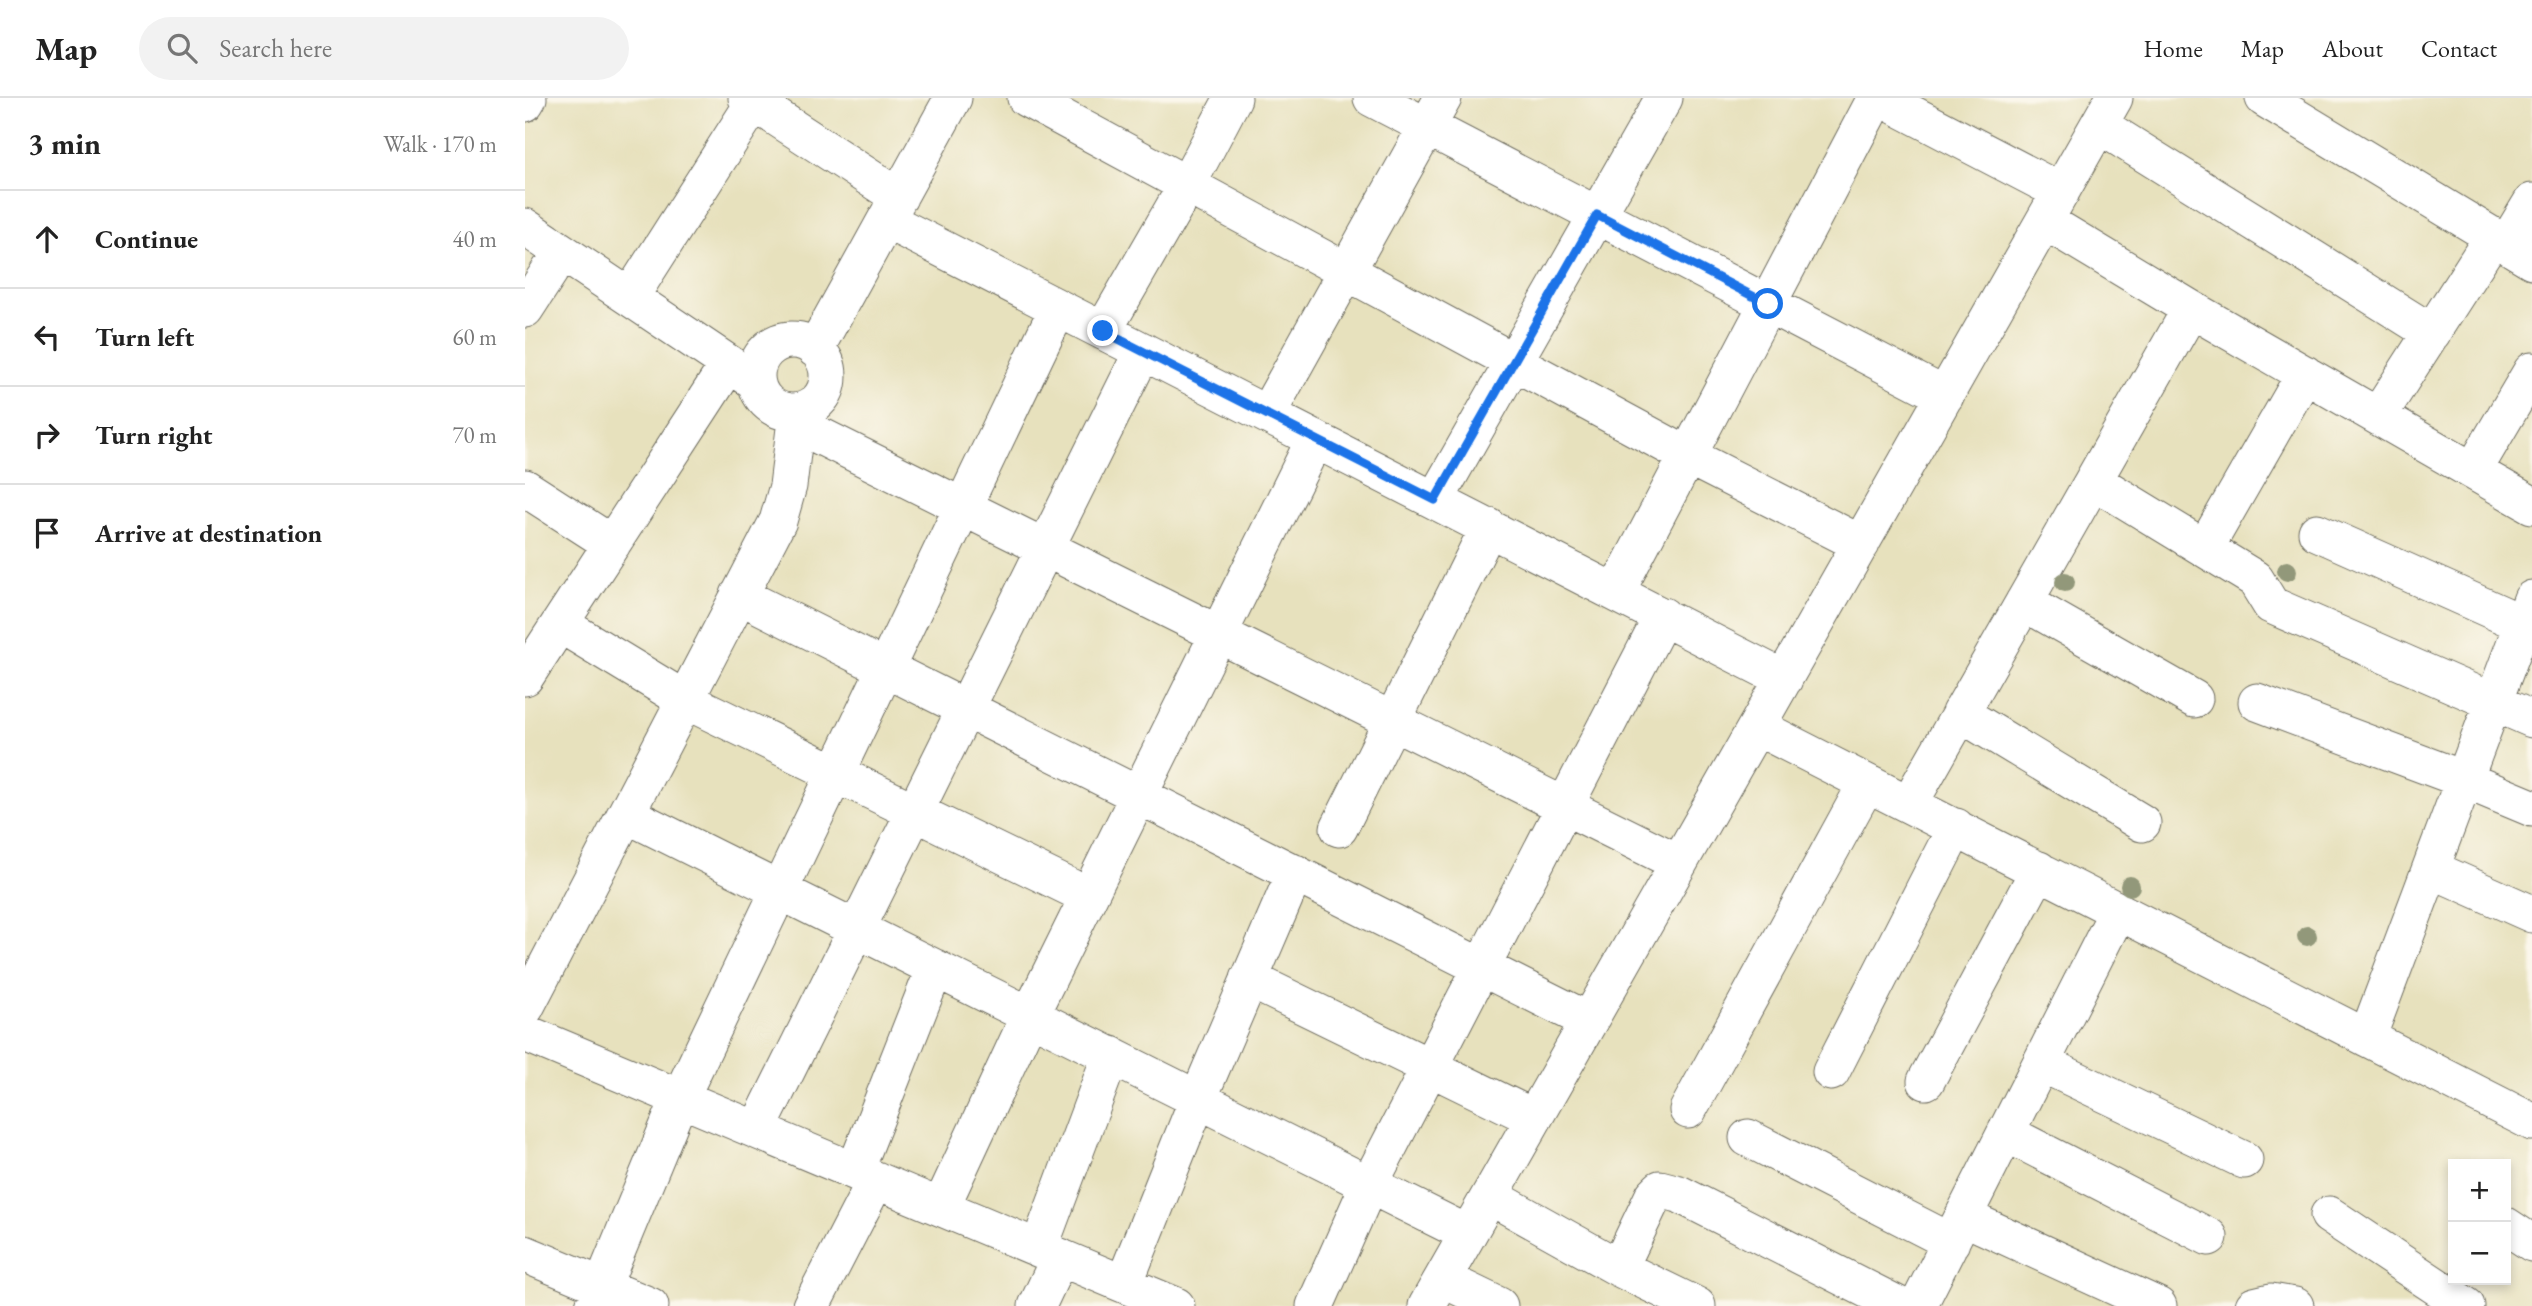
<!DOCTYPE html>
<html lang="en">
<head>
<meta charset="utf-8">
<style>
  :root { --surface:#fff; --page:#f2f2f2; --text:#222; --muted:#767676; --line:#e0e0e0 }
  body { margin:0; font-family:"EB Garamond",serif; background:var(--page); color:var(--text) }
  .controls { position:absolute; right:21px; bottom:21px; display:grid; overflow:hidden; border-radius:0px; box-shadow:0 4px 10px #0003 }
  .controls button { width:63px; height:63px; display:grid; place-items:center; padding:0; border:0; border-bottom:2px solid var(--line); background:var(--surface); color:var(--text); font:35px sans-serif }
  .stop { position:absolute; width:21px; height:21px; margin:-16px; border:5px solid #1a73e8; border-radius:50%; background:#fff }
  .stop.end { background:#1a73e8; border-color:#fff; box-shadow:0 2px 7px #0008 }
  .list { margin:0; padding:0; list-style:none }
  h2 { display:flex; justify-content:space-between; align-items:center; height:91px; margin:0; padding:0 28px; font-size:30px }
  h2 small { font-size:23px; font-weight:400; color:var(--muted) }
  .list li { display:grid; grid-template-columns:46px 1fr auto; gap:21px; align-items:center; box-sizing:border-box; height:98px; padding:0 28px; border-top:2px solid var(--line) }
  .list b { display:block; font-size:26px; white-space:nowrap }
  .list em { font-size:23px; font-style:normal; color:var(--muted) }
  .icon { flex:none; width:38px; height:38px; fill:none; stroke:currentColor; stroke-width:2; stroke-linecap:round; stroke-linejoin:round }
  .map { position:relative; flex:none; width:2007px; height:1208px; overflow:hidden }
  header { display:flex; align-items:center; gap:42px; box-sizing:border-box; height:98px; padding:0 35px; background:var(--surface); border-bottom:2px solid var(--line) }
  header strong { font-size:33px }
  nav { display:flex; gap:38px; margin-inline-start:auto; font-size:24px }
  .search { width:490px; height:63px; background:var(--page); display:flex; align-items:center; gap:18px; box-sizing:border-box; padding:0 24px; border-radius:38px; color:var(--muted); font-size:26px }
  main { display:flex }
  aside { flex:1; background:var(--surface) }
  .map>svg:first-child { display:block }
</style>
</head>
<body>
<header>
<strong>Map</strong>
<div class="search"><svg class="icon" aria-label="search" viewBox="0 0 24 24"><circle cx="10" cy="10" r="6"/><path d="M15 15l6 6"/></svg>Search here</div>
<nav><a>Home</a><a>Map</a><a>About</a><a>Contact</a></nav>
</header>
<main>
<aside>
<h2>3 min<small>Walk · 170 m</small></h2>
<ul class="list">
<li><svg class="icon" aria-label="ahead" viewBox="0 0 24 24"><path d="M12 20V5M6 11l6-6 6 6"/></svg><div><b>Continue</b></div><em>40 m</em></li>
<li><svg class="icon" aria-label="left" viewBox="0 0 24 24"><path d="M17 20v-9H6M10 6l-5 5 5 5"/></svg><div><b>Turn left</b></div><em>60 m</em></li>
<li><svg class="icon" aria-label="right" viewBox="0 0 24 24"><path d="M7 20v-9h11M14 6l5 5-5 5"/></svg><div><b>Turn right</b></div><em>70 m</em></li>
<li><svg class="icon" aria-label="arrive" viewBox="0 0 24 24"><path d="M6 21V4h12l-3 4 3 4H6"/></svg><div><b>Arrive at destination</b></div></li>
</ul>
</aside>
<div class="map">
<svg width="2007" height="1208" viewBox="0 0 2007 1208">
  <rect width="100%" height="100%" fill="#fbf7ec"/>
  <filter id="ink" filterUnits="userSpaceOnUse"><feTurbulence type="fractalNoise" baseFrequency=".0143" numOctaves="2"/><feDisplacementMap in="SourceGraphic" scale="14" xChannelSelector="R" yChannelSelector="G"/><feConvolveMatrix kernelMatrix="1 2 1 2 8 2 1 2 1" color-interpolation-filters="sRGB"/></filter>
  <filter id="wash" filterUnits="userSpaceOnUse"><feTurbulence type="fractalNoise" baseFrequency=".00686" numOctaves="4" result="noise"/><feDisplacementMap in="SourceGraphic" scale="28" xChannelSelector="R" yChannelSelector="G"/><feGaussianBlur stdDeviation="1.57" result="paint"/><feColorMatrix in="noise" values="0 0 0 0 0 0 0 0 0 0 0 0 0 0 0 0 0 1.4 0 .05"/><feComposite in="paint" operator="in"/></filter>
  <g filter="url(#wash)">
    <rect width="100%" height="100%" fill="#e7e1bd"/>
  </g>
  <g filter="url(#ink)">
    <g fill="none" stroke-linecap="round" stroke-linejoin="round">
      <defs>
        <path id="street" d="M222 0 374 99
          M501 0 1163 358 1336 446
          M847 0 1420 298
          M1356 0 1536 94
          M1739 0 2007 162
          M0 5 3 0
          M1574 27 1907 235
          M361 122 1259 581
          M1520 123 1666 211 2007 407
          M0 129 231 284
          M1981 147 2007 104
          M105 199 232 0
          M0 211 37 154
          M578 233 662 87 708 0
          M231 278a36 36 0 1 1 72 0a36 36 0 1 1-72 0Z
          M290 251 428 0
          M742 316 918 0
          M1853 318 1968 139
          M271 326 1154 765
          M1948 373 2007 273
          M1569 383 1730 481 1746 507 2007 621
          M0 390 87 446
          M910 402 1139 0
          M1792 434 2007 530
          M1680 450 1780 276
          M1091 494 1351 0
          M214 497 1064 923
          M1499 504 1669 601
          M35 526 160 602 563 798
          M0 579 204 266
          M1732 604 1940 682 2007 710
          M1435 615 1617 725
          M1232 629 2007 1024
          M1384 706 1666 211
          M101 716 943 1136
          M814 730 964 429
          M1906 771 2007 816
          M724 881 1009 1020
          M0 910 253 423 263 388 272 314
          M0 935 651 1208
          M1842 940 2007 501
          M1516 965 1719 1062
          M1306 974 1431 729
          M1401 983 1514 772
          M1163 1012 1342 685
          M232 1032 618 253
          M1481 1035 1684 1139
          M1223 1040 1426 1144
          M330 1073 410 870
          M965 1098 1094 1170 1172 1208
          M416 1109 505 917 790 341
          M1804 1117 1941 1208
          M1439 1119 1633 1208
          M1981 1128 2007 1145
          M514 1150 586 957
          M0 1156 125 1208
          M1094 1170 1129 1097 1135 1091 1154 1096 1375 1208
          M918 1181 974 1208
          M599 1186 673 1001 770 775
          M69 1208 155 1000 533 210
          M286 1208 351 1082
          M512 1208 535 1159
          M790 1208 844 1087 1138 518
          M902 1208 1589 0
          M1393 1208 1593 813
          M1729 1208 1746 1204 1770 1208"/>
      </defs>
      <use href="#street" stroke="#6d6b5e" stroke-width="39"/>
      <use href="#street" stroke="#fff" stroke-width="37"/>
    </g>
    <g fill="#92987a">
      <circle cx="1762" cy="473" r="10"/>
      <circle cx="1540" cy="484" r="10"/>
      <circle cx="1605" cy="788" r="10"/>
      <circle cx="1782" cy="838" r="10"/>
    </g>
  </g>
  <g fill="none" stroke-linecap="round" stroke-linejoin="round" filter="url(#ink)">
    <path stroke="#1a73e8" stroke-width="9" d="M578 233 910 402 1072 117 1243 206"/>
  </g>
</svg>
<div class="controls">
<button>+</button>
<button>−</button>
</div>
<div class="stop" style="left:1243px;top:206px"></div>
<div class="stop end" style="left:578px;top:233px"></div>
</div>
</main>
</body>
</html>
